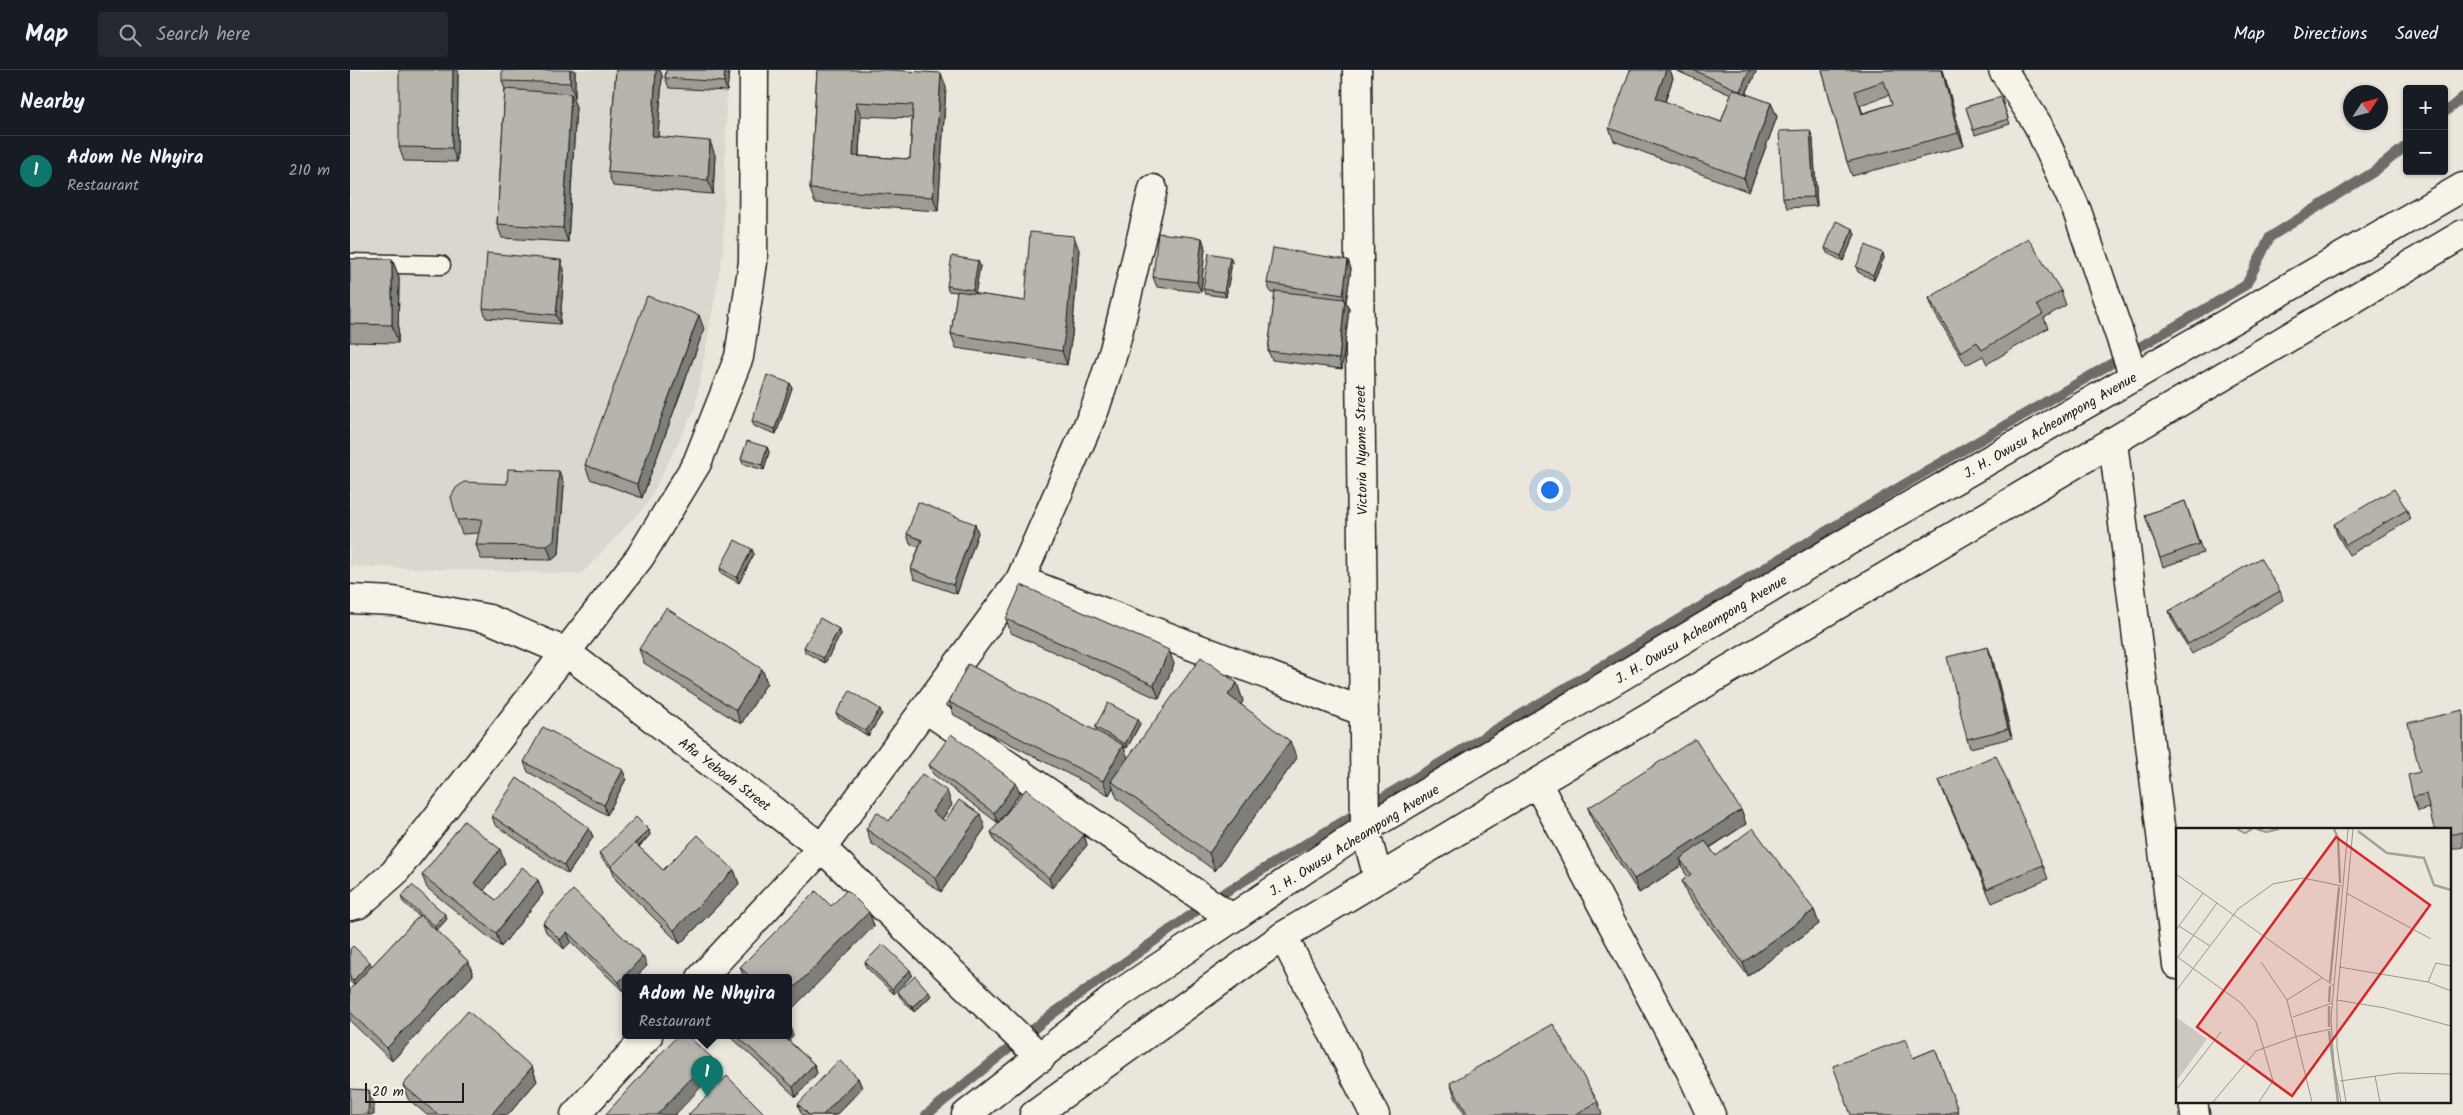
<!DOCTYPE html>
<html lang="en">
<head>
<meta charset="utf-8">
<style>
  :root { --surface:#171b24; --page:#242831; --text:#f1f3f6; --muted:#9ea1a6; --line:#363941; --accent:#0f766e }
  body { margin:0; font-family:Kalam,sans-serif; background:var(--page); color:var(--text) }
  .controls { position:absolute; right:15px; top:15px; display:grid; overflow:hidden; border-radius:5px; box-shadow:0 1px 4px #0004 }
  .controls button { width:45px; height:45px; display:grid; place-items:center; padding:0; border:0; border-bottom:1px solid var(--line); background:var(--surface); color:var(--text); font:25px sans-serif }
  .compass { position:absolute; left:1993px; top:15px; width:45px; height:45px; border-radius:50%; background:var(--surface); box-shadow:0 1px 4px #0004; rotate:54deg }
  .scale { position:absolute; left:15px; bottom:12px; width:99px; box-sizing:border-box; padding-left:5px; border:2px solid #1c1c1c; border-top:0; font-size:14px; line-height:18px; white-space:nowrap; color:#1c1c1c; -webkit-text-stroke:4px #f7f3e8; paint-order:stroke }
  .you { position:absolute; left:1199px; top:419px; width:18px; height:18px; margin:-12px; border:4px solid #fff; border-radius:50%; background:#1a73e8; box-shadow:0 0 0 8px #1a73e833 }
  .badge { display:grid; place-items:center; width:32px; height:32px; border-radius:50%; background:var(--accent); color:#fff; font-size:16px; font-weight:700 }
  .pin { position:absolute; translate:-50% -41px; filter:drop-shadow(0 1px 2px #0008) }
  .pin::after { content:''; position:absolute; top:26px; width:18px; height:15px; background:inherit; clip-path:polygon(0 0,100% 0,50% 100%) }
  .popup { position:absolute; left:272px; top:904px; width:170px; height:65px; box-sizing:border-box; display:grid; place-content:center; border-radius:5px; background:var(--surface); filter:drop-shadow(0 1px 4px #0005); font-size:16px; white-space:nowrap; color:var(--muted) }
  .popup b { font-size:19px; color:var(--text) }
  .popup::after { content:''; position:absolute; left:50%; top:100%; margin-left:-10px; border:10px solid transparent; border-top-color:var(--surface) }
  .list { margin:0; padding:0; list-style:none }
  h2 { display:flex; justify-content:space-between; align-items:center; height:65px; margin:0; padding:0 20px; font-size:21px }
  h2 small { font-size:16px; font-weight:400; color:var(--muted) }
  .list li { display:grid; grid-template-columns:32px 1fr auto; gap:15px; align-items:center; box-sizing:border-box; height:70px; padding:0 20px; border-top:1px solid var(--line) }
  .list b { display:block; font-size:19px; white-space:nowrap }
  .list p { margin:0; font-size:16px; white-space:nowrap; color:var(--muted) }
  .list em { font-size:16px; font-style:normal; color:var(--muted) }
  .icon { flex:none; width:28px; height:28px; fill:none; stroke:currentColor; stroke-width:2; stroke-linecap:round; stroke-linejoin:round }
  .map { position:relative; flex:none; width:2113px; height:1045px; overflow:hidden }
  header { display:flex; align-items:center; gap:30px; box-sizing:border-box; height:70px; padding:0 25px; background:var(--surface); border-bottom:1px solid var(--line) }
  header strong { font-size:24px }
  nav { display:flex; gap:28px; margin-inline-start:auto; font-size:18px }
  .search { width:350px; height:45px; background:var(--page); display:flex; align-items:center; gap:12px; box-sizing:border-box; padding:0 18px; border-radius:5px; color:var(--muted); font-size:19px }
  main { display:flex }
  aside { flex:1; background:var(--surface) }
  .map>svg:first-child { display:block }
</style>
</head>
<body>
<header>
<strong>Map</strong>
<div class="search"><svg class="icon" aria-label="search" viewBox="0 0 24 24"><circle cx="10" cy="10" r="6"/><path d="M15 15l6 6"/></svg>Search here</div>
<nav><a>Map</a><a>Directions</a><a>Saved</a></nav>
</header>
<main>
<aside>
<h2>Nearby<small></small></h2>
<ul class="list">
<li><span class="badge">1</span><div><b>Adom Ne Nhyira</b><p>Restaurant</p></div><em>210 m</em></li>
</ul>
</aside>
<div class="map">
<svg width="2113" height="1045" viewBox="0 0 2113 1045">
  <rect width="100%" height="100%" fill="#eae6dc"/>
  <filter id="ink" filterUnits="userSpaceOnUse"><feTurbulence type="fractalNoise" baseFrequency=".02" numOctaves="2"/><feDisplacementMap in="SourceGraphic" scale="10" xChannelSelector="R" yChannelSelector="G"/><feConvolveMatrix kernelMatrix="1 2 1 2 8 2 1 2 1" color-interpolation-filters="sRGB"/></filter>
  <g filter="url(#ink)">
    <path fill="#dad7ce" d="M0 0H377L373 182 345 338 298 433 231 504 0 496Z"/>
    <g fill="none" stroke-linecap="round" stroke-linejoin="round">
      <path stroke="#6d6c68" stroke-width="10" d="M2094 43 2113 27
        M576 1045 701 945 859 832 1553 415 1896 215 1920 167 2025 101 2057 75"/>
      <defs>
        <path id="lane" d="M0 193 91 195"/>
        <path id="street" d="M1007 0 1015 759 1028 808
          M1653 0 1688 55 1727 141 1784 307
          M1763 372 1827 895
          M670 510 745 339 764 280 803 119
          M0 529 43 531 139 549 216 582 472 778 691 988
          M576 639 882 848
          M1187 713 1340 1000 1361 1045
          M0 836 9 834 44 803 290 487 347 393 389 287 403 192 404 0
          M933 866 1025 1045
          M351 908 472 778 670 510 1014 642
          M1843 1031 1845 1045
          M225 1045 298 966"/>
        <path id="secondary" d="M616 1045 769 924 1015 759 1500 470 2113 117
          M684 1045 933 866 1187 713 2113 164"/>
      </defs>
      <use href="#lane" stroke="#1c1c1c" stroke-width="21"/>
      <use href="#street" stroke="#1c1c1c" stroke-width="31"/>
      <use href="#secondary" stroke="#1c1c1c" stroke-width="31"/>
      <use href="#lane" stroke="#f7f3e8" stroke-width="18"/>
      <use href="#street" stroke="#f7f3e8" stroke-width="28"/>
      <use href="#secondary" stroke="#f7f3e8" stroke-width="28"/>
    </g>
    <path fill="#9d9b94" stroke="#1c1c1c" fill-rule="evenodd" d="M108 0 107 92 54 91 49 77Z
      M225 0V27H222L226 37 218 172 152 168 147 154 155 19 152 11Z
      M266 0H310L312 6 308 67 365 85 363 124 263 116 258 102Z
      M316 0H379L377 21 319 18 315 8Z
      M467 0 596 17 588 141 465 133 460 119ZM511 46 562 48 560 89 509 86Z
      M1316 0H1320L1323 8 1315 32 1371 52 1381 25 1325 0H1405L1406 2 1396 24 1421 33 1427 47 1399 122 1264 71 1259 58Z
      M1472 0H1593L1614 76 1502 106 1497 92ZM1539 25 1542 34 1513 43 1510 35Z
      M1651 27 1660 54 1625 65 1616 37Z
      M1463 69 1467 136 1437 138 1433 128Z
      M1505 164 1493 191 1477 183 1475 178Z
      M852 168 855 178 851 222 807 217 803 207Z
      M729 180 722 265 717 295 606 278 601 264 607 222 598 221 597 216 628 191 630 196 625 224 675 231Z
      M1533 183 1534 188 1524 210 1508 202 1506 197Z
      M880 187 882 192 876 227 855 224 853 219Z
      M0 189H42L49 207 48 273 0 272Z
      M998 190 1001 199 996 232 999 239 992 299 922 290 918 281 925 223H921L917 213Z
      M214 199 210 254 136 248 133 238Z
      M1711 221 1716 235 1694 248 1698 258 1637 294 1633 286 1616 295 1584 242 1579 228Z
      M354 259 292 428 240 409 235 395Z
      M440 313 442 318 426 364 404 356 402 351Z
      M417 377 419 382 414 400 393 394 391 389Z
      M209 401 214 415 209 484 202 490 131 489 126 475 129 463 112 464 107 450 157 414Z
      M1835 431 1853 483 1813 497 1795 445Z
      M2057 440 2060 450 1999 485 1987 464 1984 454Z
      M625 454 628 463 607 524 564 509 561 499 569 477 560 474 557 464Z
      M404 484 389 513 371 503 370 498Z
      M1930 521 1933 530 1842 584 1822 550 1819 541Z
      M656 549 824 594 809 629 661 563Z
      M489 559 491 564 475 593 455 582 454 577Z
      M289 579 412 599 417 613 391 654 294 593Z
      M1642 587 1662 668 1620 678 1617 669Z
      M887 613 893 631 891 634 947 688 865 801 767 728 763 717 759 725 604 645 599 632 747 661 745 657 790 654 777 678 773 677 777 688Z
      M2113 640V777L2099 780V759L2079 738 2068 741 2063 727 2070 702Z
      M486 643 532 644 518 666 488 647Z
      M174 692 273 700 276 709 257 745 178 702Z
      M579 695 670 723 648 753 583 704Z
      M1589 710 1693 795 1698 809 1642 833 1594 723Z
      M602 735 592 749 595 751 635 758 591 822 521 773 516 759 539 751Z
      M1238 738 1391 740 1396 754 1360 778 1366 786 1464 840 1469 854 1398 906 1337 825 1332 811 1338 807 1335 803 1332 795 1289 823 1243 752Z
      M142 746 239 758 243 767 218 804 145 755Z
      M299 760 300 765 289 777 313 800H384L389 814 330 874 266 810 262 799 251 788 249 783Z
      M641 762 734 765 737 775 702 818 645 772Z
      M155 793 133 821 146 830 188 810 193 824 151 877 77 818 72 805Z
      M51 827 95 844 97 849 86 861 78 853 118 891 123 905 42 991 0 951V919L4 915 0 912V879L22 896 69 846 53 832Z
      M519 842 524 856 438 908H394L390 897Z
      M193 853 293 886 297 896 285 908H276L273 921 221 872 214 879 196 862Z
      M515 892 560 900 562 905 544 924 516 897Z
      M548 922 581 926 564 942 550 927Z
      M380 966H443L439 971 464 994 467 1003 446 1027Z
      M1585 979 1609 1045H1501L1563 988Z
      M182 997 187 1011 158 1045H77L58 1029 53 1015Z
      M508 1008 512 1018 486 1045H453L451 1043 448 1034Z
      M1100 1013 1248 1032 1252 1045H1115L1105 1027Z"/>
    <path fill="#7f7e78" stroke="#1c1c1c" d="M103 0H108L107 92 102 78Z
      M220 0H225V27L220 13Z
      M306 0H310L312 6 307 80 302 66Z
      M375 0H379L377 21 374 12Z
      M1316 0H1320L1323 8 1311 42 1306 28Z
      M1399 0H1405L1406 2 1393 30 1390 21Z
      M1592 0H1593L1614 76 1608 63Z
      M591 3 596 17 588 141 583 127Z
      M221 24 226 37 218 172 213 158Z
      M506 32 511 46 508 99 503 86Z
      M1421 33 1427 47 1399 122 1394 108Z
      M1460 60 1463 69 1467 136 1464 127Z
      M360 71 365 85 363 124 358 110Z
      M1503 159 1505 164 1493 191 1491 186Z
      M724 166 729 180 722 265 717 295 712 281Z
      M852 168 855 178 851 222 847 212Z
      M1533 183 1534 188 1524 210 1523 205Z
      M880 187 882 192 876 227 874 222Z
      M42 189 49 207 48 273 42 255Z
      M211 190 214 199 210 254 206 245Z
      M998 190 1001 199 996 232 999 239 992 299 989 289 995 231 993 225Z
      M628 191 630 196 625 225 623 220Z
      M349 245 354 259 292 428 287 414Z
      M440 313 442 318 426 364 425 359Z
      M417 377 419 382 414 400 412 395Z
      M209 401 214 415 209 484 202 490 197 476Z
      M625 454 628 463 607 524 603 515Z
      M402 479 404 484 389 513 387 508Z
      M489 559 491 564 475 593 473 588Z
      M1638 577 1642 587 1662 668 1658 659Z
      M819 580 824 594 809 629 804 615Z
      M412 599 417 613 391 654 386 640Z
      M887 613 893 631 885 642 878 625Z
      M530 639 532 644 518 666 516 661Z
      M788 649 790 654 777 678 775 674Z
      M940 671 947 688 865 801 859 783Z
      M773 675 778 688 761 711 763 717 759 725 753 711Z
      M273 700 276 709 257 745 254 735Z
      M666 713 670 723 648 753 644 743Z
      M597 721 602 735 587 756 582 742Z
      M1391 740 1396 754 1334 794 1330 789 1332 795 1289 823 1284 809Z
      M630 744 635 758 591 822 586 808Z
      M239 758 243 767 218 804 214 795Z
      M299 760 300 765 265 800 262 796Z
      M734 765 737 775 702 818 699 808Z
      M150 779 155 793 129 827 124 813Z
      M384 800 389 814 330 874 324 860Z
      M188 810 193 824 151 877 146 863Z
      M1464 840 1469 854 1398 906 1393 893Z
      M519 842 524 856 438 943V924Z
      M95 844 97 849 86 861 85 856Z
      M217 862 221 872 214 879 210 870Z
      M293 886 297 896 285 908H276V918L273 921 269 912Z
      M118 891 123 905 42 991 37 978Z
      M20 892 22 897 5 916 3 911Z
      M560 900 562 905 544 924 542 919Z
      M579 922 581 926 564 942 562 937Z
      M440 956 443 966 435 974 432 966H438V958Z
      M361 987 366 1001 325 1045H307Z
      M464 994 467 1003 446 1027 443 1017Z
      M182 997 187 1011 158 1045H141Z
      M508 1008 512 1018 486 1045H473Z
      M19 1020 24 1034V1045H18Z"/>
    <path fill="#b6b4ac" stroke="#1c1c1c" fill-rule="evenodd" d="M49 0H103L102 78 49 77Z
      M152 0H220V13L152 11Z
      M266 0H306L302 66 360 71 358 110 258 102Z
      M316 0H375L374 12 315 8Z
      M467 0H538L591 3 583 127 460 119ZM506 32 563 35 560 89 503 86Z
      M1280 0H1316L1306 28 1371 52 1383 19 1421 33 1394 108 1259 58Z
      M1343 0H1399L1390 21Z
      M1472 0H1592L1608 63 1497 92ZM1534 11 1542 34 1512 44 1505 21Z
      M155 19 221 24 213 158 147 154Z
      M1651 27 1658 49 1623 60 1616 37Z
      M1460 60 1464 127 1433 128 1429 61Z
      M1486 151 1503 159 1491 186 1475 178Z
      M680 162 724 166 717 251 712 281 601 264 607 221 675 231Z
      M808 163 852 168 847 212 803 207Z
      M1678 168 1711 221 1687 235 1693 244 1632 280 1627 272 1611 282 1579 228Z
      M1516 175 1533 183 1523 205 1506 197Z
      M923 178 998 190 993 225 917 213Z
      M137 183 211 190 206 245 133 238Z
      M859 183 880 187 874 222 853 219Z
      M602 186 628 191 623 220 597 216Z
      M0 189H42V255L0 254Z
      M925 221 995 229 989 289 918 281Z
      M297 226 349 245 287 414 235 395Z
      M417 305 440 313 425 359 402 351Z
      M397 371 417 377 412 395 391 389Z
      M158 399 209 401 204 471 197 476 126 475 132 449 107 450 101 427 106 418 114 412 157 414Z
      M2044 419 2057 440 1996 475 1984 454Z
      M1835 431 1849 474 1810 488 1795 445Z
      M568 432 625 454 603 515 561 499 572 470 557 464Z
      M385 470 402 479 387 508 370 498Z
      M1910 488 1930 521 1838 574 1819 541Z
      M671 515 819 580 804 615 656 549Z
      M316 538 412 599 386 640 289 579Z
      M470 548 489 559 473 588 454 577Z
      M1638 577 1658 659 1617 669 1597 587Z
      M851 587 887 613 878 625 940 671 859 783 761 711Z
      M618 594 773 675 753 711 599 632Z
      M500 621 530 639 516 661 486 643Z
      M758 633 788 649 775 674 745 657Z
      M2113 640V762L2099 765V759H2084L2076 724 2063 727 2058 705 2070 702 2058 653Z
      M193 657 273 700 254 735 174 692Z
      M601 664 666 713 644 743 579 695Z
      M1345 669 1391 740 1284 809 1238 738Z
      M1646 685 1693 795 1637 819 1589 710Z
      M572 704 597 721 582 742 595 751 609 730 630 744 586 808 516 759 527 742 539 751Z
      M167 708 239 758 214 795 142 746Z
      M676 719 734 765 699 808 641 762Z
      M286 747 299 760 285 773 262 796 249 783Z
      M114 751 150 779 124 813 146 830 172 797 188 810 146 863 72 805Z
      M1403 758 1464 840 1393 893 1332 811 1341 804 1330 789 1355 771 1366 786Z
      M348 765 384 800 324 860 261 797 285 773 313 800Z
      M62 815 95 844 85 856 51 827Z
      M223 820 293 886 269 912 217 862 210 870 193 853Z
      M497 820 519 842 438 924V908H401L390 897 466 821 481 836Z
      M70 845 118 891 37 978 0 942V919Z
      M533 874 560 900 542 919 515 892Z
      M3 876 20 892 3 911 0 908V879Z
      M565 906 579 922 562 937 548 922Z
      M118 941 182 997 141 1045H88L53 1015Z
      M1203 954 1248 1032 1224 1045H1118L1100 1013Z
      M327 966H338L361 987 307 1045H255Z
      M387 966H433L464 994 443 1017Z
      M1556 969 1563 988 1585 979 1608 1040 1595 1045H1501L1483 996Z
      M489 990 508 1008 473 1045H459L448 1034Z
      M377 1006 416 1045H338Z
      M0 1019 19 1020 18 1045H0Z"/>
  </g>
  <g text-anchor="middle" stroke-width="4" stroke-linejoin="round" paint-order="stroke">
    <g font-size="14" fill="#1c1c1c" stroke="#f7f3e8">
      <text transform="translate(1700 355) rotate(-30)" y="5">J. H. Owusu Acheampong Avenue</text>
      <text transform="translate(1011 380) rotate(-91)" y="5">Victoria Nyame Street</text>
      <text transform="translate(1351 559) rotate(-31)" y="5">J. H. Owusu Acheampong Avenue</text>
      <text transform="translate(375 704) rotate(37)" y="5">Afia Yeboah Street</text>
      <text transform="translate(1004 770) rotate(-32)" y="5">J. H. Owusu Acheampong Avenue</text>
    </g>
  </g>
  <g transform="translate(1826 758)">
    <rect width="275" height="275" fill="#eae6dc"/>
    <path d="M0 189 31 211 0 254Z" fill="#ccc8c0"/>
    <path fill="none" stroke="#a3a19a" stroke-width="2.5" d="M61 1 69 5 76 1M81 1 90 4 103 1M158 1 162 10 164 55M182 3 211 25 248 30 258 57 275 62M154 154 163 59M153 174 154 158M153 199V178M153 203 162 274"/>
    <path fill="none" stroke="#98958f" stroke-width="1" d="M0 46 158 158M170 65 255 111M3 98 34 118M0 102 27 65M0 128 65 175 80 194 97 253 83 274M2 129 41 75M85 134 111 172M163 139 252 154 275 163M252 154 260 135 275 138M0 163 62 81 97 56 127 50 166 58M161 172 209 180 275 198M117 189 156 175M199 248 204 274M164 253 222 245 275 246M0 262 45 204M37 274 80 223 122 208 156 201M136 274 111 172 146 150M165 274 158 238 155 190 172 1M170 274 161 219V172L177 1"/>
    <path fill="#d62828" fill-opacity="0.15" stroke="#d62828" stroke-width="2.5" d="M160 9 254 77 116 268 21 199Z"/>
    <rect width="275" height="275" fill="none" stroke="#1c1c1c" stroke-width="2.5"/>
  </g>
</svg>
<div class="controls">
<button>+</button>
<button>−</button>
</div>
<svg class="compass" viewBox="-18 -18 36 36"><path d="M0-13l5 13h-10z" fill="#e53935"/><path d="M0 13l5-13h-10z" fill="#9ea1a6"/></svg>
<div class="scale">20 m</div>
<div class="you"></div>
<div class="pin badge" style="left:357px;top:1027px">1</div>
<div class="popup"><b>Adom Ne Nhyira</b>Restaurant</div>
</div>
</main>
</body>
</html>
